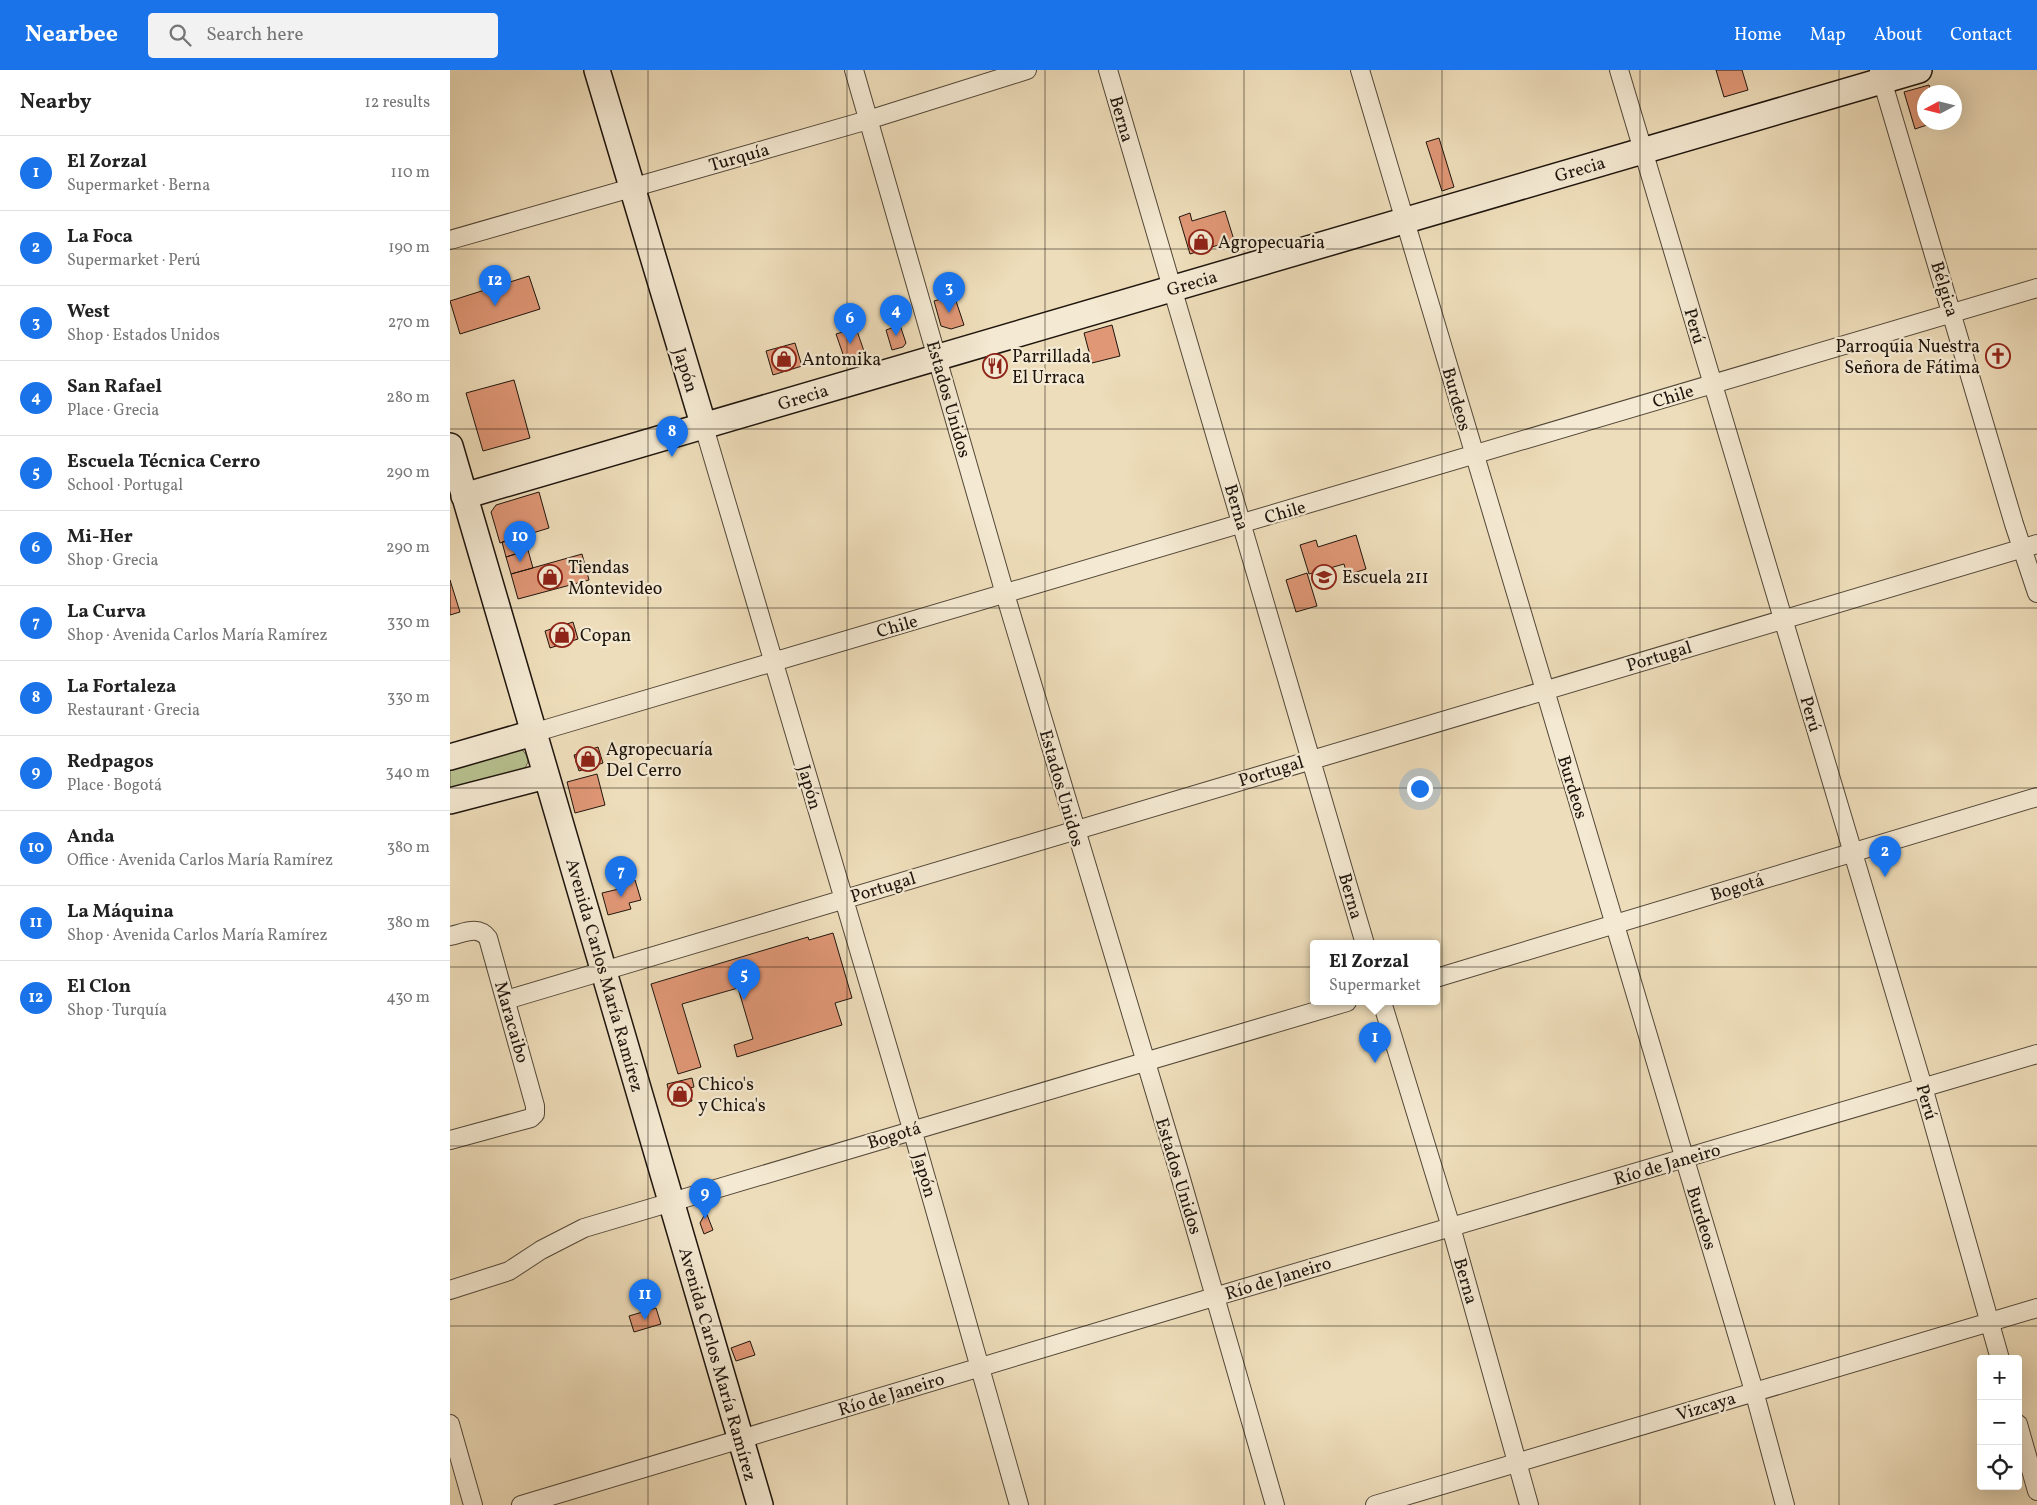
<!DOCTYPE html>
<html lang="en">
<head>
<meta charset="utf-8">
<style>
  :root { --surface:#fff; --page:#f2f2f2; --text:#222; --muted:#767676; --line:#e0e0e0; --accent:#1a73e8 }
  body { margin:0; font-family:Vollkorn,serif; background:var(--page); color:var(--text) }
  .controls { position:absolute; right:15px; bottom:15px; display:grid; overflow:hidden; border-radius:5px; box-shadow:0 5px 20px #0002 }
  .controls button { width:45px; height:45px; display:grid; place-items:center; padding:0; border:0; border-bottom:1px solid var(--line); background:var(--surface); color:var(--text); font:25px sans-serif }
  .compass { position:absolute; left:1467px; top:15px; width:45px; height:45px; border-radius:50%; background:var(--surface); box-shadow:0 5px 20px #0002; rotate:263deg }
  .you { position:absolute; left:969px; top:718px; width:18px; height:18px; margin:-12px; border:4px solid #fff; border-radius:50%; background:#1a73e8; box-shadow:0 0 0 8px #1a73e833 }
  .badge { display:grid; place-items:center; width:32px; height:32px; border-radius:50%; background:var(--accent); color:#fff; font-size:16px; font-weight:700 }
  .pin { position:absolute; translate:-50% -41px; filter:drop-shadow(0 1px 2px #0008) }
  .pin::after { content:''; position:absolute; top:26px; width:18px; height:15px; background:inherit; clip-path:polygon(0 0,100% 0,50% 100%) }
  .popup { position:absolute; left:860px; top:870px; width:130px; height:65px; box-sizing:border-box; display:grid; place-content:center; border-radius:5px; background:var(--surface); filter:drop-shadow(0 1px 4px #0005); font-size:16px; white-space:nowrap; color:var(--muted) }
  .popup b { font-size:19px; color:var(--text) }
  .popup::after { content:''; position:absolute; left:50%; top:100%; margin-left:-10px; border:10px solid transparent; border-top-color:var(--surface) }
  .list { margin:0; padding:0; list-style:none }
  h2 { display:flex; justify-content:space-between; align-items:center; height:65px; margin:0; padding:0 20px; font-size:21px }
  h2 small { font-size:16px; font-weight:400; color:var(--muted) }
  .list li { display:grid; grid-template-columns:32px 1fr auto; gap:15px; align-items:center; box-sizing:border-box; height:75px; padding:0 20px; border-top:1px solid var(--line) }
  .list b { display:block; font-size:19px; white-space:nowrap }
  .list p { margin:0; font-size:16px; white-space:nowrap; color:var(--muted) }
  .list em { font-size:16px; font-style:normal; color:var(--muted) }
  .icon { flex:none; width:28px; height:28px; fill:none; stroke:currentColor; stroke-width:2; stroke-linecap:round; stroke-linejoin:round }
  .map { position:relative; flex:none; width:1587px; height:1435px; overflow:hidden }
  header { display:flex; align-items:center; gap:30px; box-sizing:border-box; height:70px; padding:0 25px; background:var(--accent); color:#fff }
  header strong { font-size:24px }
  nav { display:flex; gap:28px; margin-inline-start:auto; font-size:18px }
  .search { width:350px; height:45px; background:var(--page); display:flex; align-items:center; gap:12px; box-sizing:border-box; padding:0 18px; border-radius:5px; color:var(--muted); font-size:19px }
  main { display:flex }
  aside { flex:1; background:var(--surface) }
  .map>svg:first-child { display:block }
</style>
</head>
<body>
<header>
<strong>Nearbee</strong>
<div class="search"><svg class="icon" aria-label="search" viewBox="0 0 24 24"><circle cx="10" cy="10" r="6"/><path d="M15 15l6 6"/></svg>Search here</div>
<nav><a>Home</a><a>Map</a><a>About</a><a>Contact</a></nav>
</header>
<main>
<aside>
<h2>Nearby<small>12 results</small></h2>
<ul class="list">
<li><span class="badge">1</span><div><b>El Zorzal</b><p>Supermarket · Berna</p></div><em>110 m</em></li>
<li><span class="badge">2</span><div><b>La Foca</b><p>Supermarket · Perú</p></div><em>190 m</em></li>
<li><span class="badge">3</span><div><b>West</b><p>Shop · Estados Unidos</p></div><em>270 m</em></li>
<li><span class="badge">4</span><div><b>San Rafael</b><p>Place · Grecia</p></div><em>280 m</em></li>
<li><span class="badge">5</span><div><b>Escuela Técnica Cerro</b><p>School · Portugal</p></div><em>290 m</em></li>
<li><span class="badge">6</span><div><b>Mi-Her</b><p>Shop · Grecia</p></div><em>290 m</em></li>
<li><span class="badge">7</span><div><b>La Curva</b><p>Shop · Avenida Carlos María Ramírez</p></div><em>330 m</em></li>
<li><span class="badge">8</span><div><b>La Fortaleza</b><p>Restaurant · Grecia</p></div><em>330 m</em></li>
<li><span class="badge">9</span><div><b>Redpagos</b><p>Place · Bogotá</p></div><em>340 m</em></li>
<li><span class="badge">10</span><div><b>Anda</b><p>Office · Avenida Carlos María Ramírez</p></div><em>380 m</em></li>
<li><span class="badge">11</span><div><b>La Máquina</b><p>Shop · Avenida Carlos María Ramírez</p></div><em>380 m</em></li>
<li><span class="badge">12</span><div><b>El Clon</b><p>Shop · Turquía</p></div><em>430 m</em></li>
</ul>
</aside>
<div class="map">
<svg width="1587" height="1435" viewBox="0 0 1587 1435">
  <rect width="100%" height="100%" fill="#eeddba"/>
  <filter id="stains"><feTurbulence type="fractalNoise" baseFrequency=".004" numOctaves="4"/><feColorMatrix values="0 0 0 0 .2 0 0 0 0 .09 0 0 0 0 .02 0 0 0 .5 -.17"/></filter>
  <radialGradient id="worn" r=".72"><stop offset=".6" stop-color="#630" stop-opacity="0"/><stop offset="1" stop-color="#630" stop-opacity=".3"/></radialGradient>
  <path fill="#b8c190" stroke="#6b6b4e" d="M68 678C75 681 77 685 78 692L74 700 0 720V696Z"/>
  <path fill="#e09776" stroke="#1e150d" d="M1266 0H1292L1298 20 1274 27Z
    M1479 15 1481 22H1474V52H1486L1465 59 1454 22Z
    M989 68 1004 117 992 121 976 72Z
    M775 141 784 170 740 184 729 147 740 143 742 151Z
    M79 206 90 239 10 264 0 231Z
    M504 225 514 255 501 259 491 256 484 231Z
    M450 255 456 273 453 277 442 280 436 260Z
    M662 255 670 286 642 293 634 263Z
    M406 258 415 284 395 290 386 264Z
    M345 273 352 296 323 305 316 281Z
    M550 288 554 300 540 305 536 293Z
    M64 310 80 368 33 381 16 323Z
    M89 422 99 458 50 473 41 442 46 435Z
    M906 465 916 499 897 505 894 494 859 504 850 475 866 470 868 477Z
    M74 466 78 480 56 487 52 472Z
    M78 480 83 498 61 504 56 487Z
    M132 484 139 510 68 529 61 504Z
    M857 503 867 536 846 542 836 510Z
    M0 510 10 542 0 545Z
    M123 552 128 569 100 578 95 561Z
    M148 677 153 693 129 701 124 685Z
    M147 704 155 735 125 743 117 712Z
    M185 810 191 830 179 833 181 839 158 845 152 823 173 818 172 813Z
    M383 863 402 928 385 933 392 955 287 987 284 975 303 969 288 918 232 934 251 997 228 1004 201 914 358 867 359 870Z
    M242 1008 244 1017 239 1018 242 1031 222 1035 217 1014Z
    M256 1142 263 1160 254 1164 250 1153Z
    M206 1238 211 1254 184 1262 179 1246Z
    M300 1271 305 1285 286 1291 281 1278Z"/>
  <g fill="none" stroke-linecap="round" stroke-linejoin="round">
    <defs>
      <path id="street" d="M404 0 555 524 729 1102 825 1435
        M658 0 915 874
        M910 0 1304 1321 1335 1435
        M1169 0 1473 1017 1550 1289
        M1429 0 1564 454 1587 523
        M0 170 418 50 577 0
        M254 357 462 1059 569 1435
        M83 663 1587 218
        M0 866C14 863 28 855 38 868L85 1036V1044L81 1048 0 1070
        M986 908 1587 727
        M56 930 1587 474
        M932 932 1001 1157 1079 1435
        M0 1220 59 1201 91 1180 134 1158 897 932
        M0 1354 23 1435
        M1568 1354 1587 1421
        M71 1435 764 1227 1587 984
        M925 1435 1587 1238"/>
      <path id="secondary" d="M147 0 254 357
        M0 376 310 1435
        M14 426 1469 0
        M0 687 83 663
        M0 731 96 706"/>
    </defs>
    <use href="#street" stroke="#524738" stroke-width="20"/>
    <use href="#secondary" stroke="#1e150d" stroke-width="28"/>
    <use href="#street" stroke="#f4e9d2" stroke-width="18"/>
    <use href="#secondary" stroke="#f4e9d2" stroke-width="25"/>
  </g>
  <path fill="none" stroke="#1e150d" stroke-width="1" stroke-opacity="0.55" d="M198 0V1435M397 0V1435M595 0V1435M794 0V1435M992 0V1435M1190 0V1435M1389 0V1435M0 179H1587M0 359H1587M0 538H1587M0 718H1587M0 897H1587M0 1076H1587M0 1256H1587"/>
  <defs>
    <symbol id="shop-ring" viewBox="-11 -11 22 22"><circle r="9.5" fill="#f4e9d2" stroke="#8f2418" stroke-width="1.5"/><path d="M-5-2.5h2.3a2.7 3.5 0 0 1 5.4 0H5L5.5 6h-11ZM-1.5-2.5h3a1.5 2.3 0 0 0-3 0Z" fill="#8f2418"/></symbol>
    <symbol id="church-ring" viewBox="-11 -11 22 22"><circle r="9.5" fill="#f4e9d2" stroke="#8f2418" stroke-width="1.5"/><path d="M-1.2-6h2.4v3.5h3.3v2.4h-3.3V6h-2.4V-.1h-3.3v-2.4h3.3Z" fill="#8f2418"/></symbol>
    <symbol id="restaurant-ring" viewBox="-11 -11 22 22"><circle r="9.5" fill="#f4e9d2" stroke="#8f2418" stroke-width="1.5"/><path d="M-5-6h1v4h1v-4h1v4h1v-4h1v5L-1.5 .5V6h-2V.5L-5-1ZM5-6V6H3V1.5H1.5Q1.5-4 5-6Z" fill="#8f2418"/></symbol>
    <symbol id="school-ring" viewBox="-11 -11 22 22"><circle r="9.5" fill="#f4e9d2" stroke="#8f2418" stroke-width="1.5"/><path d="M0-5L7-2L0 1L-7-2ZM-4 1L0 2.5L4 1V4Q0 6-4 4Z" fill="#8f2418"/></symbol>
  </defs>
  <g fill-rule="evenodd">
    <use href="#shop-ring" x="737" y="158" width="28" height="28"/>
    <use href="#church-ring" x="1534" y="272" width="28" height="28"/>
    <use href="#shop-ring" x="320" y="275" width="28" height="28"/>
    <use href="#restaurant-ring" x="531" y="282" width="28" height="28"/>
    <use href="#shop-ring" x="86" y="493" width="28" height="28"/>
    <use href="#school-ring" x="860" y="493" width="28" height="28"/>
    <use href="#shop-ring" x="98" y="551" width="28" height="28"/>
    <use href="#shop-ring" x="124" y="675" width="28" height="28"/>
    <use href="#shop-ring" x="216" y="1010" width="28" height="28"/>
  </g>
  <g text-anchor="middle" stroke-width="4.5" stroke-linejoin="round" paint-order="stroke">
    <g font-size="18" fill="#1e150d" stroke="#f4e9d2">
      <text transform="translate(672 49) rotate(74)" y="6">Berna</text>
      <text transform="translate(289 87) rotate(-16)" y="6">Turquía</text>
      <text transform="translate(1130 99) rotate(-16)" y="6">Grecia</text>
      <text transform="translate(742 213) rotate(-16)" y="6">Grecia</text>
      <text transform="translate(1495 219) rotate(73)" y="6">Bélgica</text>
      <text transform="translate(1245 256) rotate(74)" y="6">Perú</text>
      <text transform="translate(236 300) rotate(73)" y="6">Japón</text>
      <text transform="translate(1223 326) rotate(-17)" y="6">Chile</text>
      <text transform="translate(353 327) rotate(-17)" y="6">Grecia</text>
      <text transform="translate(499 329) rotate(74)" y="6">Estados Unidos</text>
      <text transform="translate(1007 329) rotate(74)" y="6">Burdeos</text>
      <text transform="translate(787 437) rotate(73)" y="6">Berna</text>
      <text transform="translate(835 442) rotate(-16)" y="6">Chile</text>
      <text transform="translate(447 556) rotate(-16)" y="6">Chile</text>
      <text transform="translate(1209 586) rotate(-17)" y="6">Portugal</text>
      <text transform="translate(1361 644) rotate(74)" y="6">Perú</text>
      <text transform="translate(821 701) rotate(-17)" y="6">Portugal</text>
      <text transform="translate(360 717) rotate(74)" y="6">Japón</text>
      <text transform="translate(1123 717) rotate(73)" y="6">Burdeos</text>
      <text transform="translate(612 718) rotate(74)" y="6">Estados Unidos</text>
      <text transform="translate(433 817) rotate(-17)" y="6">Portugal</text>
      <text transform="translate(1287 817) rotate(-17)" y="6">Bogotá</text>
      <text transform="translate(901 826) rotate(74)" y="6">Berna</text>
      <text transform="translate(155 905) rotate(74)" y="6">Avenida Carlos María Ramírez</text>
      <text transform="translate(62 952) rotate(74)" y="6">Maracaibo</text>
      <text transform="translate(1477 1032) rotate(74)" y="6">Perú</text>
      <text transform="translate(444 1065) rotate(-17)" y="6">Bogotá</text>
      <text transform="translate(1217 1094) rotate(-16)" y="6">Río de Janeiro</text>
      <text transform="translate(475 1105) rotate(74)" y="6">Japón</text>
      <text transform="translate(729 1106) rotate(73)" y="6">Estados Unidos</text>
      <text transform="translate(1252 1148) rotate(73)" y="6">Burdeos</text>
      <text transform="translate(828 1208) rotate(-17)" y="6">Río de Janeiro</text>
      <text transform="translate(1016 1211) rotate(74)" y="6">Berna</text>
      <text transform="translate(268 1294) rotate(74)" y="6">Avenida Carlos María Ramírez</text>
      <text transform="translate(441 1324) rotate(-17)" y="6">Río de Janeiro</text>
      <text transform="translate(1256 1336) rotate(-17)" y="6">Vizcaya</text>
    </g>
    <g font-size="18" fill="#1e150d" stroke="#f4e9d2" text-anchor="start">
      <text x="768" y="178">Agropecuaria</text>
      <text x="1530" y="282" text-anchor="end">Parroquia Nuestra<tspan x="1530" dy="21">Señora de Fátima</tspan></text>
      <text x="562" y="292">Parrillada<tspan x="562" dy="21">El Urraca</tspan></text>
      <text x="352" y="295">Antomika</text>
      <text x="118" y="503">Tiendas<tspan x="118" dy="21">Montevideo</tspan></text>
      <text x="892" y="513">Escuela 211</text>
      <text x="130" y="571">Copan</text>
      <text x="156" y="685">Agropecuaría<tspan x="156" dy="21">Del Cerro</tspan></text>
      <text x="248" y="1020">Chico's<tspan x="248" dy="21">y Chica's</tspan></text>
    </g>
  </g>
  <rect width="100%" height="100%" filter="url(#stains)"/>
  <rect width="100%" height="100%" fill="url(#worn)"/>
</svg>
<div class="controls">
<button>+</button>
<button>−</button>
<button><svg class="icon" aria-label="locate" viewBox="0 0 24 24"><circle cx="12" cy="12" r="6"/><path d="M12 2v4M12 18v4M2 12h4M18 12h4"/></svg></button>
</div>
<svg class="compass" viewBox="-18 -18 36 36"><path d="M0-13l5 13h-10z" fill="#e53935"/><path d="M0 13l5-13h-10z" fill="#767676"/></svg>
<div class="you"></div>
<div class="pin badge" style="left:925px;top:993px">1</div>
<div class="popup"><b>El Zorzal</b>Supermarket</div>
<div class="pin badge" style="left:1435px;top:807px">2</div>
<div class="pin badge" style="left:499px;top:243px">3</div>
<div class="pin badge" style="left:446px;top:266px">4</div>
<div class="pin badge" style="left:294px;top:930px">5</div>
<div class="pin badge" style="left:400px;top:274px">6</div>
<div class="pin badge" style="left:171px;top:827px">7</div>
<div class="pin badge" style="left:222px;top:387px">8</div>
<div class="pin badge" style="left:255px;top:1149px">9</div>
<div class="pin badge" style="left:70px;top:492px">10</div>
<div class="pin badge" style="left:195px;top:1250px">11</div>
<div class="pin badge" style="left:45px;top:236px">12</div>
</div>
</main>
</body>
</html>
